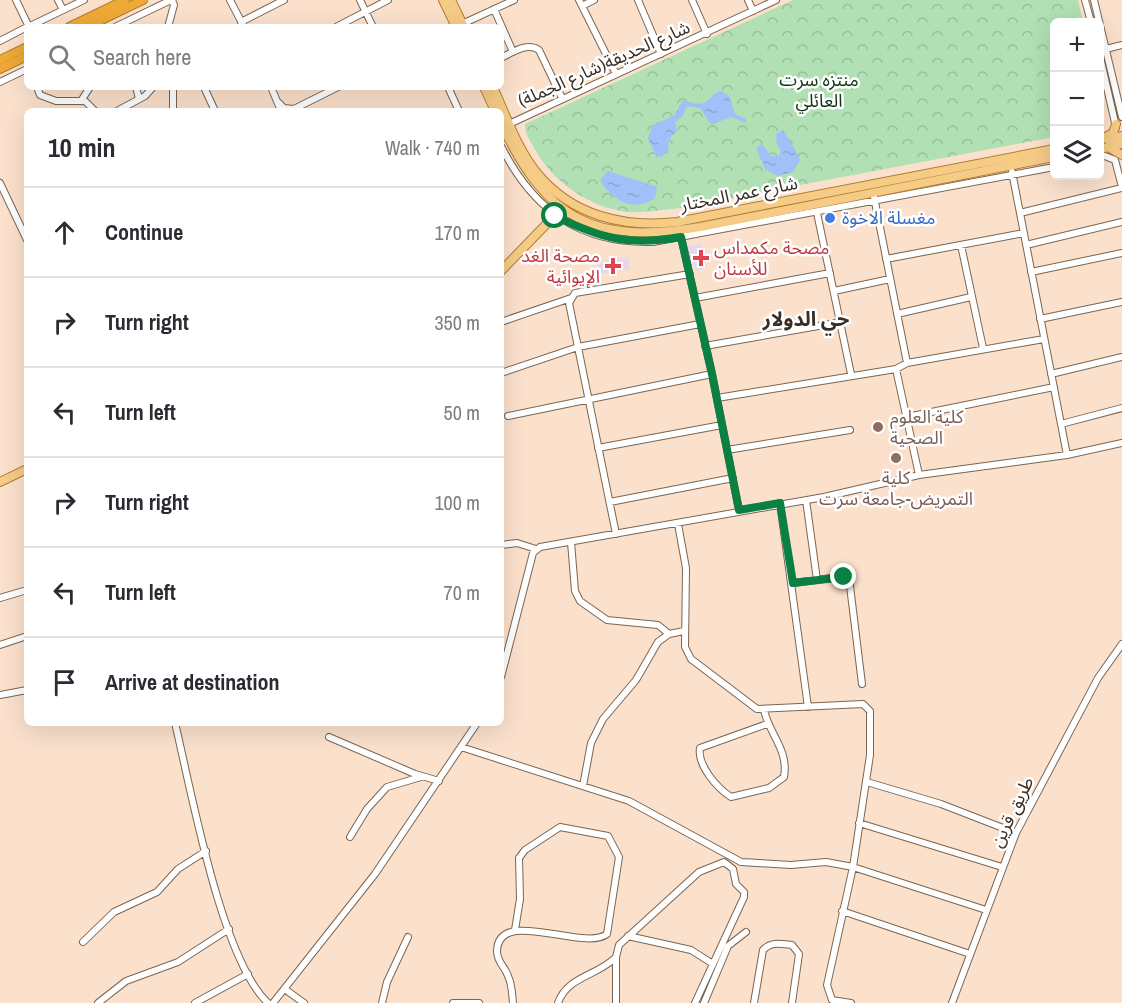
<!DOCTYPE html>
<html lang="en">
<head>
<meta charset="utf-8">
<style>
  :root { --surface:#fff; --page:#f2f2f3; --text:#2b2b33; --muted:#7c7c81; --line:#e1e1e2 }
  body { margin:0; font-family:"Archivo Narrow","Noto Sans Arabic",sans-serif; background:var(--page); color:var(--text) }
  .controls { position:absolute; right:18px; top:18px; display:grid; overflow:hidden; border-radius:9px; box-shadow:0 6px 24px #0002 }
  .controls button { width:54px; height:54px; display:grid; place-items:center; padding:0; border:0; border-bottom:2px solid var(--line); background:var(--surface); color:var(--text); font:30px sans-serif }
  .stop { position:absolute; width:18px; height:18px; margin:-14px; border:4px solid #0b8043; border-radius:50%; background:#fff }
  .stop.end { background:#0b8043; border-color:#fff; box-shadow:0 2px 6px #0008 }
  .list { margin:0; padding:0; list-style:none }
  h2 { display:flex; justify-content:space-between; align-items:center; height:78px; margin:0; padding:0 24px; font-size:26px }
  h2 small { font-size:20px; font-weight:400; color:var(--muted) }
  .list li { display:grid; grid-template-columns:39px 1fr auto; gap:18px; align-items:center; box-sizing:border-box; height:90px; padding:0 24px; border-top:2px solid var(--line) }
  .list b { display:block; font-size:22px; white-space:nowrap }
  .list em { font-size:20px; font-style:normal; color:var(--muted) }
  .icon { flex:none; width:33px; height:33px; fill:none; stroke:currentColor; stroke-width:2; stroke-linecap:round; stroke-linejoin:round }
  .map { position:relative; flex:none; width:1122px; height:1003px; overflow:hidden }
  .search { position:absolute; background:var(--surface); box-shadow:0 6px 24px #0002; left:24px; top:24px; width:480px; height:66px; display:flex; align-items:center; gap:15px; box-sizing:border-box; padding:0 21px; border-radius:9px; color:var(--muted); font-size:22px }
  .panel { position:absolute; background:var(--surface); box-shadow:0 6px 24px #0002; left:24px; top:108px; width:480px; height:618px; border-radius:9px }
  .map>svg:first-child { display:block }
</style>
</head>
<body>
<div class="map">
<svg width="1122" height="1003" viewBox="0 0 1122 1003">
  <defs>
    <pattern id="park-crowns" width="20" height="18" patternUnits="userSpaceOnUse" patternTransform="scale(1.5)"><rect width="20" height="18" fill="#b0e0b3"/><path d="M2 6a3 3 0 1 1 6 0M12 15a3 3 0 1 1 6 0" fill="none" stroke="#98c09a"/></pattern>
    <pattern id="water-ripples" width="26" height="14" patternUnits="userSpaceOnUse" patternTransform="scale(1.5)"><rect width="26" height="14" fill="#9fc0f8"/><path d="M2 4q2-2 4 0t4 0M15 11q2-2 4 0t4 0" fill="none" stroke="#8aa5d4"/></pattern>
  </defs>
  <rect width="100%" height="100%" fill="#fbe1cc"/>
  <path fill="#e6d7ea" d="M702 243 706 268 696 271 692 260 698 259H690L688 246Z
    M628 257 630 269 599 274 597 262Z"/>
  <path fill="url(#park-crowns)" d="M793 0H1078L1083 22H1054V137L674 209C659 210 643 213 628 212 591 208 556 184 537 153 532 144 524 133 525 124Z"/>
  <path fill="url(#water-ripples)" d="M721 91 729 96 735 114 746 119V123L731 117C704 126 717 131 700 108L687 106 683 116 675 122 677 131 669 139 668 152 661 157 655 155 648 138 653 125 675 115 682 101C689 100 696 106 703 103 711 100 712 93 721 91Z
    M783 130C788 137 797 152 800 160L793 172 778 176 765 169 756 148 762 144 771 156H779L781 150 777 145 776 134Z
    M608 171 657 187 655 198C634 213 611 200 600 180Z"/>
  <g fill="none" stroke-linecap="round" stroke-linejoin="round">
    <defs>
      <path id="minor" d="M16 0 29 27
        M58 0 63 10
        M230 0 244 27
        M360 0 373 27
        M579 0 616 74
        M638 0 661 54
        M692 0 707 34
        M748 0 753 11
        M1085 0 1091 22
        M1094 0 1122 117
        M582 6 594 0
        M494 9 513 52
        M241 22 284 0
        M460 25 514 0
        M28 27 84 0
        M115 27 171 0
        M168 27 174 5 172 0
        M336 27 388 0
        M0 41 27 27
        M1106 49 1122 45
        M1100 57 1116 127
        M501 58C513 52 527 42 539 50L562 98
        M0 82 27 69
        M37 87 40 95 56 101H85L95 111
        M136 87 139 99
        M204 87 215 111
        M271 87 279 106
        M448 87 459 111
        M81 101 90 87
        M278 102 284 108 294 109 338 87
        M117 111 145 96 153 87
        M173 111V87
        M507 125 776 0
        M501 146C533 210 580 244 653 242L1054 167
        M1100 157 1105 156 1115 160 1122 187
        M1012 172 1067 455
        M0 183 27 240
        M873 192 907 363
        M817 213 851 374
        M1020 213 1122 188
        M681 237 712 374 739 510
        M961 245 983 348
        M1026 245 1122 222
        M886 259 1024 233
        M1031 272 1122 253
        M834 291 890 279
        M695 298 830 273
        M897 314 971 297
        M1040 319 1122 302
        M501 322 571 298
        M705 346 841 322
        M896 369 919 475
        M501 373 578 347 700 324
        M1051 374 1122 357
        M717 398 896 369 907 363 1044 339
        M508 416 712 374
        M907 417 1054 387
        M1061 424 1122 408
        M598 448 722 425
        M727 450 850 430
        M806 500 817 580
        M610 502 733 478
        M780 503 808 707
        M678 524 686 568 685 647 691 659 757 709 863 704 870 711V755L853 867 986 910
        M616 534 569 303 575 293 690 274
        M571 542 575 591 580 601 607 620 658 625 669 634
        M501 545 517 543 536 549
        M793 583 839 577 849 578 862 684
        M0 598 27 590
        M0 645 27 636
        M501 677 533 553 540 547 824 497 919 475 1067 455 1122 443
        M0 695 27 690
        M764 710C769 734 789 750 784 777L769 788 731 797C717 788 697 765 700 748L767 724
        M175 723C191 789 221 959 268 1003
        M329 737 415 774 439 781
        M461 747 629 801 741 862 791 865 826 862 853 867 827 985 832 1000 851 1003
        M867 782 941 804 1016 833
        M583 786 591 743 603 719 636 680 658 642 669 634 684 631
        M859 823 1002 867
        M350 837 367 809 387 787 421 777
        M842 911 970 954
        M628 936 691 950 713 964
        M83 942 114 912 157 892 178 869 206 851
        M286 990 304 1003
        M98 1003 126 981 178 962 229 929
        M195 1003 248 974
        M273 1003 375 874 477 723
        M382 1003 387 982 408 937
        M453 1003H479
        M513 1003C512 994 512 984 508 976 505 966 497 963 497 951 498 906 584 952 607 934L619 857 608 836 560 827 525 850 519 858 520 899 515 930
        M558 1003C567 976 598 976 616 957
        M616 1003V957L619 945 699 872 724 862 733 869 736 884 744 892V897L695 1003
        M704 1003 728 946 746 932
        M754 1003 763 950C771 941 782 944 792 945L799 954 792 1003
        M952 1003 1016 833 1098 678 1122 644"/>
      <path id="major" d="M443 0 456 27
        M451 0 464 27
        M484 87 495 111
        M493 87C506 115 517 149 537 173 572 216 624 228 677 222L1054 149
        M501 123C546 220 595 245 700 227L1054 157
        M1107 139 1122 136
        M1100 140 1113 133 1116 124
        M1108 147 1122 155
        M1100 149 1122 144
        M501 271 562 208
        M0 482 27 469"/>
      <path id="highway" d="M69 27 125 0
        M87 27 143 0
        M0 60 27 47
        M0 69 27 56"/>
    </defs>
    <use href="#minor" stroke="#7b6552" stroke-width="8"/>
    <use href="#major" stroke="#af7e30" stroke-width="10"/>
    <use href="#highway" stroke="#af7e30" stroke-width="10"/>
    <use href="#minor" stroke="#fff" stroke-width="6"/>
    <use href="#major" stroke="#f5cb86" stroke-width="8"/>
    <use href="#highway" stroke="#efa935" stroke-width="8"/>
  </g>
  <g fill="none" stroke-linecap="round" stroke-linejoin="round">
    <path stroke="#0b8043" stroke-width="8" d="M555 216C602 239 629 246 681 237L712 374 739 510 780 503 793 583 844 577"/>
  </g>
  <circle fill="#3f7fe0" stroke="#fff" stroke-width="2" cx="830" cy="218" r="6"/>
  <g fill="#e0444e" stroke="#fff" stroke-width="2">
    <path d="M698 249h6v6h6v6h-6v6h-6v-6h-6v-6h6z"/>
    <path d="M610 257h6v6h6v6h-6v6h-6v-6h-6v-6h6z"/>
  </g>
  <g fill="#8d6e63" stroke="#fff" stroke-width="2">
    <circle cx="878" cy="427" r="6"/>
    <circle cx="896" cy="458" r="6"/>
  </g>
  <g text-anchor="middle" stroke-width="5" stroke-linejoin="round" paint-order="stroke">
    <g font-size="18" fill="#382e26" stroke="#fff">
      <text transform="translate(604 64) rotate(-24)" y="6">شارع الحديقة(شارع الجملة)</text>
      <text transform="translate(739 194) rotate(-11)" y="6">شارع عمر المختار</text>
      <text transform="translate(1012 812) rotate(-64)" y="6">طريق قرين</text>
    </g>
    <g font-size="18" fill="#0e3414" stroke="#fff">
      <text x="819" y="86">منتزه سرت<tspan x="819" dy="21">العائلي</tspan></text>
    </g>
    <g font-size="18" fill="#366cbe" stroke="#fff" text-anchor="start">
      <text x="842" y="224">مغسلة الاخوة</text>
    </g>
    <g font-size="18" fill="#be3a42" stroke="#fff" text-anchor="start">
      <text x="714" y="254">مصحة مكمداس<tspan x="714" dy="21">للأسنان</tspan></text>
      <text x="600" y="262" text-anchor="end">مصحة الغد<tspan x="600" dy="21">الإيوائية</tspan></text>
    </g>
    <g font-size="18" fill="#785e54" stroke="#fff" text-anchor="start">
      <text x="890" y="423">كلية العلوم<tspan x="890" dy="21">الصحية</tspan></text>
      <text x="896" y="484" text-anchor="middle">كلية<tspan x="896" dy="21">التمريض-جامعة سرت</tspan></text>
    </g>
    <g font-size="20" font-weight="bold" fill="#382e26" stroke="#fff">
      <text x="806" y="326">حي الدولار</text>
    </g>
  </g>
</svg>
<div class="controls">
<button>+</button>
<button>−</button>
<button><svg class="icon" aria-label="layers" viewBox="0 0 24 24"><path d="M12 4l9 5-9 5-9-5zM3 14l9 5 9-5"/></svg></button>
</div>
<div class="stop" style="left:555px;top:216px"></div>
<div class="stop end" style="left:844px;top:577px"></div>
<div class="search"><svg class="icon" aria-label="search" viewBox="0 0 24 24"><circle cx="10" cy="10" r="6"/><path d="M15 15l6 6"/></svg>Search here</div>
<section class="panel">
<h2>10 min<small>Walk · 740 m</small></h2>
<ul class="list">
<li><svg class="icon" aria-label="ahead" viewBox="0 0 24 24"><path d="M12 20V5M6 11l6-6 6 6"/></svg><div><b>Continue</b></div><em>170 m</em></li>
<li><svg class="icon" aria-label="right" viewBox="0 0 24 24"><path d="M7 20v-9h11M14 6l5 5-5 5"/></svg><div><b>Turn right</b></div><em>350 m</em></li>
<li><svg class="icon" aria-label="left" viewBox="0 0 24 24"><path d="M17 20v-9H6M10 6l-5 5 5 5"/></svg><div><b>Turn left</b></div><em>50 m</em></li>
<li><svg class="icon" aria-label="right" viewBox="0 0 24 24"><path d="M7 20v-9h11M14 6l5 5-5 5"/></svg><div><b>Turn right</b></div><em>100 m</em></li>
<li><svg class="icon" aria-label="left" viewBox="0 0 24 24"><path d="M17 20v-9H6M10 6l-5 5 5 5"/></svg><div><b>Turn left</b></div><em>70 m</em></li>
<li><svg class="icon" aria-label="arrive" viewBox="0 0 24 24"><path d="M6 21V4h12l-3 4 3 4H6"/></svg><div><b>Arrive at destination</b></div></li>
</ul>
</section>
</div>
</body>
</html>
